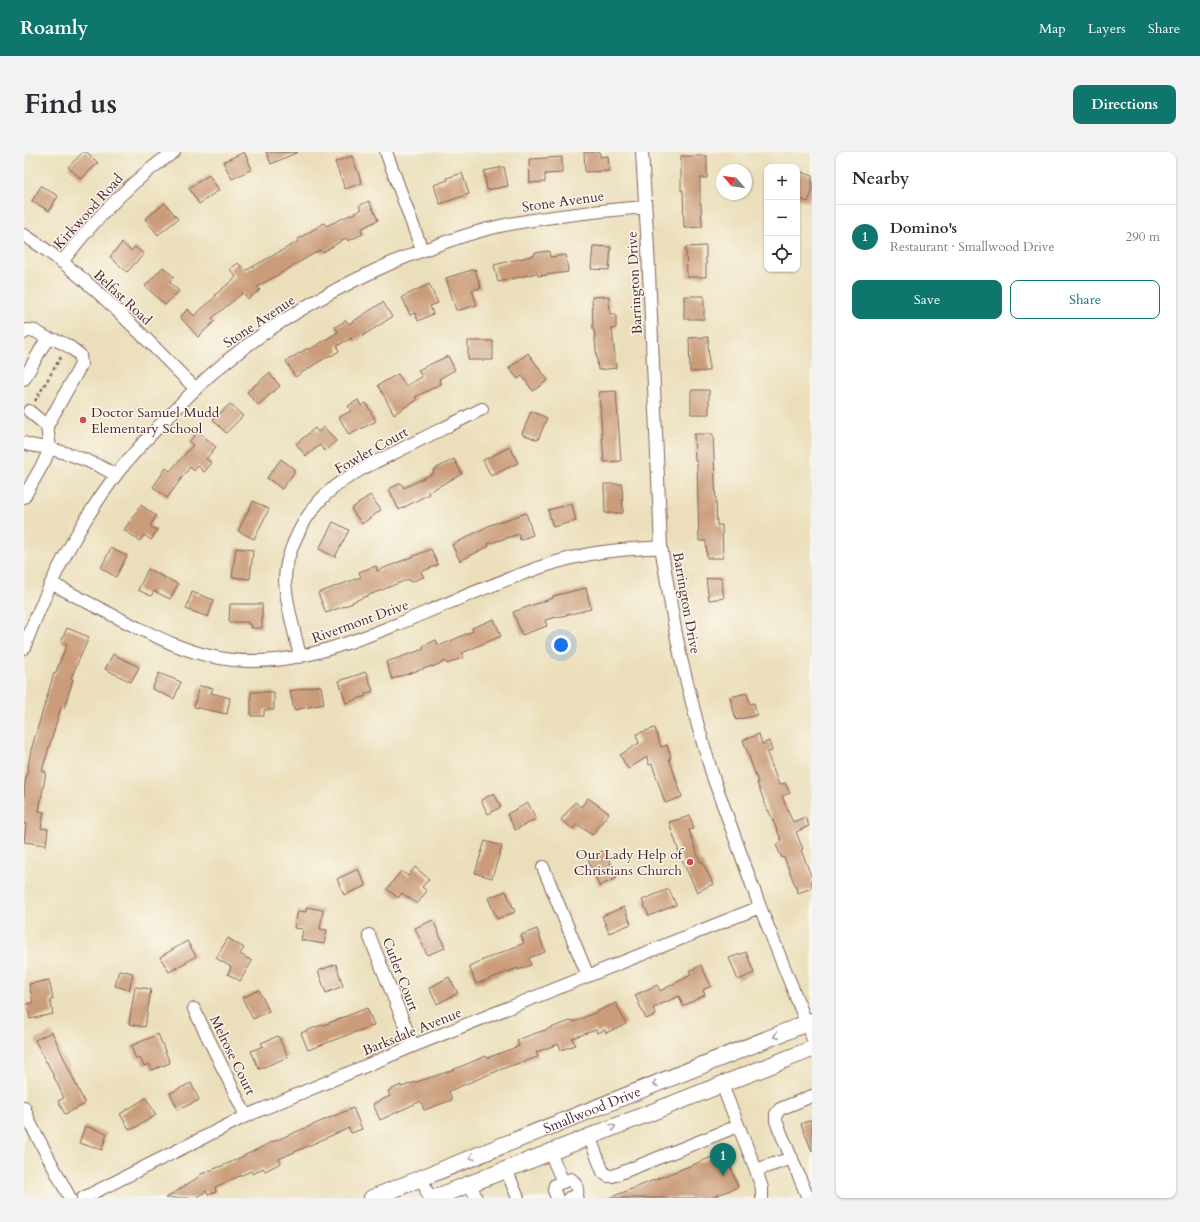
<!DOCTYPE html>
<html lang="en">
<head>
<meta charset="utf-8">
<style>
  :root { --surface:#fff; --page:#f2f2f3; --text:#2b2b33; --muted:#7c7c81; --line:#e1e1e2; --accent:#0f766e }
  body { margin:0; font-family:Cardo,serif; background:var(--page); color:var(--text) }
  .controls { position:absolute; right:12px; top:12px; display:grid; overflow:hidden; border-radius:8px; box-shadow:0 1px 3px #0004 }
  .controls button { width:36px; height:36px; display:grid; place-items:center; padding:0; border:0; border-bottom:1px solid var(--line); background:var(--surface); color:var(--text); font:20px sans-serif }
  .compass { position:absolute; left:692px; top:12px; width:36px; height:36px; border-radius:50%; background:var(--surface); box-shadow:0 1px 3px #0004; rotate:299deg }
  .you { position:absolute; left:537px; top:493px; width:14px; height:14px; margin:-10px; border:3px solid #fff; border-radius:50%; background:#1a73e8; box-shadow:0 0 0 6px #1a73e833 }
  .badge { display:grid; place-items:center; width:26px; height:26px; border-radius:50%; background:var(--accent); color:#fff; font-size:13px; font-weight:700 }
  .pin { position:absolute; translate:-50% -33px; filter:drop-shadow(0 1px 2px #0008) }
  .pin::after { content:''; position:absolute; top:21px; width:14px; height:12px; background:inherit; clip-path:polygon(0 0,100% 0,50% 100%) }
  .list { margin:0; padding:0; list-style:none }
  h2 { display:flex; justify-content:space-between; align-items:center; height:52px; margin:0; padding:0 16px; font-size:17px }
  h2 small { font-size:13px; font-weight:400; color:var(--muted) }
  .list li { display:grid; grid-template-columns:26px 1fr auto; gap:12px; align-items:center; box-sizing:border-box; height:64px; padding:0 16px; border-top:1px solid var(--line) }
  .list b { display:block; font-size:15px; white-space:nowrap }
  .list p { margin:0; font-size:13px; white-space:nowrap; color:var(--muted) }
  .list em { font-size:13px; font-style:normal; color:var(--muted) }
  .actions { display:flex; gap:8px; padding:12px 16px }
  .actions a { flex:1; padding:9px 0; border:1px solid var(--accent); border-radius:8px; text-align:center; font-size:14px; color:var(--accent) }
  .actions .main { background:var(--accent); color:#fff }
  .icon { flex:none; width:22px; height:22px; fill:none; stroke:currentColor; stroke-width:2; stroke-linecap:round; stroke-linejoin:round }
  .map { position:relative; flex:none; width:788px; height:1046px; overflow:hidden; border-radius:8px }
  header { display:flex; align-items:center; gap:24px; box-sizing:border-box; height:56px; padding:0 20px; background:var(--accent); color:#fff }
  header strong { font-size:19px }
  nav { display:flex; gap:22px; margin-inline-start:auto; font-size:14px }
  .intro { display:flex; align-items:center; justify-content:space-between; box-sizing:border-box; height:96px; padding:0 24px }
  h1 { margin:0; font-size:28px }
  .button { padding:10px 18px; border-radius:8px; background:var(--accent); color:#fff; font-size:14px; font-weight:700 }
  main { display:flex; gap:24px; padding:0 24px }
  aside { flex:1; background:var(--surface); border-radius:8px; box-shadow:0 1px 3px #0004 }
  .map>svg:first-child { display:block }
</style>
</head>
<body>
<header>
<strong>Roamly</strong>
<nav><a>Map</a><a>Layers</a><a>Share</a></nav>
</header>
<div class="intro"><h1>Find us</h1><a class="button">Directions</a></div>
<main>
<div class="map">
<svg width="788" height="1046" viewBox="0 0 788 1046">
  <rect width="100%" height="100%" fill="#fbf7ec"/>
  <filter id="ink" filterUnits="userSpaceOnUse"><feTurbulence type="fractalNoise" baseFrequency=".025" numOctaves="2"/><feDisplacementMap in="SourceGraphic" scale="8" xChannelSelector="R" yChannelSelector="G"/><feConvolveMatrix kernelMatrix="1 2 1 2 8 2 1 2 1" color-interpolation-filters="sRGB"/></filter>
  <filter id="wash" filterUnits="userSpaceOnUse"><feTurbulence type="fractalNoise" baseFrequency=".012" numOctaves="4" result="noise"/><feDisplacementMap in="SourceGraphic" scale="16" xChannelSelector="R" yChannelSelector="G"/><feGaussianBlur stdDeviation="0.9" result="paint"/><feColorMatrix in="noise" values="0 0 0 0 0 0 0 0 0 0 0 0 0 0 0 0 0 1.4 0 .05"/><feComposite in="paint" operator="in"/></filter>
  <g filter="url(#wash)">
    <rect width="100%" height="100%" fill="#ebdfbb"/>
    <g id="blocks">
      <path fill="#ca9c79" d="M59 0H63L74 11 57 27 44 15Z
        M220 0 228 17 208 27 199 10Z
        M242 0H274L247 12Z
        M560 0H576V5L584 4 585 19 561 20Z
        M328 4 338 31 321 37 311 10Z
        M657 4H683V26H676V52L677 51 678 75 660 76 659 38 657 39Z
        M538 5V21L521 22V30L506 31 505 7Z
        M480 15 484 34 463 38 460 19Z
        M777 20 788 24V40L784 50 773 46V30Z
        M438 21 445 42 416 52 410 33 424 28 423 26Z
        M185 23 195 38 175 52 165 36Z
        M17 34 34 44 25 59 8 49Z
        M345 49 354 68 337 77 339 82 324 89 322 86 298 101 296 98 233 135 236 138 224 147 219 141 188 166 191 169 174 185 156 165 164 157 170 164 192 144 191 143 212 125 206 117 214 111 221 119 275 89 274 87 300 71 302 74 337 58 335 54Z
        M141 51 154 67 134 83 121 67Z
        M98 91 107 99 111 95 120 102 103 120 86 105Z
        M569 94 587 95 585 118 567 117Z
        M682 94V125H663L662 95Z
        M525 99 526 105 542 103 544 120 514 124 513 121 474 130 470 113 511 103 510 101Z
        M139 115 150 125 145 130 155 139 141 153 121 134Z
        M451 117 457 136 448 138 453 153 436 158H432L422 126Z
        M405 132 414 151 406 154 409 162 394 169 391 161 386 163 378 145Z
        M585 144 586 162H592V176L588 177 592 216 574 218 570 178H569L568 145Z
        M660 144H680V167H660Z
        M359 150 368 165 329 190 327 186 313 194 315 199 307 204 306 203 271 225 262 209 284 196 285 198 314 180 311 175 322 168 325 172Z
        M684 185 685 219 666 220 665 186Z
        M444 189H469V208H444Z
        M504 201 524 228 509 239 498 224 494 227 485 216Z
        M424 204 431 218 415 227 417 232 391 245 393 248 370 262 354 233 374 222 382 234 398 225 394 218Z
        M245 221 256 234 234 253 223 240Z
        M667 238H685V262H667Z
        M592 239 597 309 580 310 575 240Z
        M334 248 337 254 342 251 352 269 325 283 315 265 327 259 324 254Z
        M206 252 219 264 202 281 189 268Z
        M507 259 523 266 514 288 498 282Z
        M300 275 312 289 301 299 296 293 282 304 272 292 291 276 294 280Z
        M174 279 192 295 182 307 188 311 180 320 174 314 170 319 166 315 143 346 129 335 142 316 146 319 169 293 165 290Z
        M670 282H689L693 373H698L699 406H683L682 389H675L673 309H671Z
        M486 295 494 311 467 324 459 308Z
        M257 307 270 317V321L258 337 243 326Z
        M430 307 438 322 404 340 405 342 375 358 365 337 377 331 380 336 410 321 409 318Z
        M580 332H598L599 361H581Z
        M346 343 357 358 338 372 327 357Z
        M229 349 245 357 230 387 214 379Z
        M548 352 552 369 529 375 524 358Z
        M117 353 132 364 126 374 133 378 127 388 120 383 116 389 100 378Z
        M502 361 509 383 496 388 495 382 464 392 465 394 436 409 428 393 466 373Z
        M309 370 325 378 311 405 295 397Z
        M87 396 103 404 92 425 77 416Z
        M212 396 229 398 226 427 208 425Z
        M407 397 414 413 397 420 400 425 386 430 385 427 328 450 329 451 302 461 294 441 337 425 335 420 352 414 353 419Z
        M124 417 154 432 146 447 130 439 127 444 114 438Z
        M697 425 700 446 685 448 682 427Z
        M562 436 567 457 521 468 523 474 498 483 489 460 529 446V444Z
        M168 440 190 448 184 465 162 457Z
        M206 452H238V476H227L228 473 224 472V470H205Z
        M470 467 477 484 438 501 440 505 423 512 422 509 408 515V514L368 527 362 510 400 497 399 494 412 488 415 494 449 479 448 476Z
        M43 476 65 485 47 526 49 527 40 556 37 555 18 619 22 620 15 659 20 660 17 676 24 677 22 693 0 690 2 672H0V637L7 598 30 521 31 522 43 492 37 490Z
        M89 502 115 515 107 530 81 517Z
        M342 520 349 539 341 542 342 544 322 551 315 529Z
        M135 521 157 530 150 547 128 537Z
        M175 534 189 536 187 541 206 546 203 562 170 555Z
        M292 534H297L300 552 270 558 266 539Z
        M227 540H250V558H240V564H227Z
        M723 541 726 552 730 551 733 563 712 568 706 545Z
        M631 576 637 595 643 593 647 606H645L658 645 641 651 628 612 625 613 623 605 604 617 596 603 615 591 612 582Z
        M735 582 738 592 745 589 748 599 743 601 755 633 761 631 766 641 758 644 767 666 769 670 781 665 785 674 772 680 779 697 777 698 788 726V736L774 741 760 705 758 706 752 693 758 690 745 659H744L733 631 734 630 719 588Z
        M470 641 477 655 464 662 457 648Z
        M564 646 585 661 568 683 553 672 549 677 537 668 551 650 557 655Z
        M504 651 512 667 491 678 483 662Z
        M666 664 670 677 665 678 676 710 678 709 689 732 673 740 657 706 645 670Z
        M461 689 478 694 468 726 451 721Z
        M581 698 593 726 575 734 565 710V705Z
        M391 715 405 727 398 735 403 739 393 752 378 741 374 746 363 737 377 719 384 724Z
        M334 717 342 734 320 743 313 727Z
        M645 737 652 753 625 764 618 748Z
        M482 739 491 760 473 767 464 746Z
        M282 755 299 758 296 777 303 778 300 792 277 788 279 777 270 776 274 759 282 760Z
        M600 755 607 772 585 781 578 764Z
        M409 768 421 796 403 803 391 776Z
        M513 777 521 800 505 806 507 813 494 818V816L452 832 445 814 500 791 497 783Z
        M204 786 220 796 216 802 228 809 216 829 204 822 207 815 192 806Z
        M163 789 172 804 145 820 136 805Z
        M722 800 730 821 714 828 705 806Z
        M312 812 319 834 302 841 294 819Z
        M677 813 687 834 679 838 681 843 659 854 655 844 629 856 632 863 622 867 611 843 633 833 636 839 667 823 665 819Z
        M95 818 109 821 105 838 91 834Z
        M425 825 434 841 413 852 405 836Z
        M25 828 29 847 26 848 29 862 6 867 3 852 9 851 5 832Z
        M111 835 127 837 121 875 105 872Z
        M235 838 245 859 229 867 218 846Z
        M592 851 602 872 582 881 581 878 573 881 572 878 548 886 551 893 537 898 535 892 512 900 514 905 483 915 425 939 428 948 400 958 397 949 356 968 349 952 366 944 364 939 377 933V935L426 919 462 904 463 906 495 894 493 888 549 868 550 870Z
        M343 856 350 873 284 898 277 881 300 872V873Z
        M28 880 61 952 41 962 34 949 40 946 23 910H22L11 888Z
        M134 882 146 911 128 918 125 912 120 914 116 906 112 907 107 894Z
        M254 884 264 905 235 917 227 899 239 894 237 891Z
        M167 931 175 948 154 958 146 941Z
        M122 946 132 963 109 977H105L96 962Z
        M329 956 338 977 327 981 325 976 313 981 255 1007 257 1011 241 1019 239 1016 229 1022 227 1019 191 1035 192 1040 184 1043 182 1039 172 1046H142L176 1024 175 1023 205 1011 248 990Z
        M788 967V999L777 972Z
        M61 974 83 981 78 998 55 991Z
        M701 1000 714 1035 686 1046H585Z"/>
    </g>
  </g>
  <g filter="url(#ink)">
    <use href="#blocks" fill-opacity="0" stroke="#82625d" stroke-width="1"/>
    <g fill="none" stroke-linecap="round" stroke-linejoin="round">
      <defs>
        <path id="minor" d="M362 0 398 98
          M618 0 624 97 637 395 651 477 658 511 674 574 689 625 736 755 788 885
          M0 83C65 124 117 183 172 237
          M38 110C70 68 106 29 150 0
          M0 181 4 178 11 179 25 187
          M0 227 20 192 25 187C37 188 47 195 56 203L57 213 23 274 26 296 20 310 0 345
          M5 259 23 274
          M0 291C9 295 18 294 28 297 50 303 72 311 92 323
          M27 431C55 446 82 460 110 474 135 486 159 498 186 504 251 520 314 496 374 472 415 455 456 437 498 422 518 414 545 406 566 402 590 397 614 397 637 395
          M0 496C22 437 51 378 89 327 104 306 122 288 140 269 157 252 173 234 192 218 246 172 308 137 372 109 406 95 441 82 476 74 524 64 573 59 621 55
          M276 505C271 480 262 454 261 428 261 415 265 402 270 390 293 336 327 322 376 298 403 284 431 271 458 257
          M519 715 564 824
          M345 783 389 894
          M170 857 222 964
          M698 933 732 1018 738 1036V1046
          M0 955 6 971 46 1046
          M565 984 579 1020 584 1024H589L714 974
          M526 1000 539 1030
          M482 1017 494 1046
          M732 1018 768 1006
          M398 1026 405 1046
          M446 1031 452 1046
          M59 1046 222 964 389 894 736 755
          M533 1046 530 1038 531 1033 547 1027C552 1031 554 1036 553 1043L545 1046
          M784 1046 752 969V962L756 957 788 944"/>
        <g id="major">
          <path id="s1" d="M348 1046 788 869"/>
          <path d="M410 1046 788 897"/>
        </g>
      </defs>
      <use href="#minor" stroke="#82625d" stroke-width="14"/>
      <use href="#major" stroke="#82625d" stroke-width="18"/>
      <path stroke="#82625d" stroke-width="2.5" stroke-dasharray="3 3" stroke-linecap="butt" d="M11 249 38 203"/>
      <use href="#minor" stroke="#fff" stroke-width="12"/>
      <use href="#major" stroke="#fff" stroke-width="16"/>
    </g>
    <defs><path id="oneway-chevron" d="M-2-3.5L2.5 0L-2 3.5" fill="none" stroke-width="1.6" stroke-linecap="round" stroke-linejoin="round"/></defs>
    <g stroke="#ae9aa0">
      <use href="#oneway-chevron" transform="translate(752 884) rotate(157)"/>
      <use href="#oneway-chevron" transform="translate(631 932) rotate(158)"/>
      <use href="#oneway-chevron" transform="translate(589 975) rotate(-21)"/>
      <use href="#oneway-chevron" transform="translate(448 1005) rotate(158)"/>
    </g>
  </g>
  <g fill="#d1495b" stroke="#fbf7ec" stroke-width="1.5">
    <circle cx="59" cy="268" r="4"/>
    <circle cx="666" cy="710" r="4"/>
  </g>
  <g text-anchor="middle" stroke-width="3" stroke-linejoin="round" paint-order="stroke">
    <g font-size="14" fill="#4a1f2b" stroke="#fbf7ec">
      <text transform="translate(539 49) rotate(-8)" y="5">Stone Avenue</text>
      <text transform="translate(64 59) rotate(-48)" y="5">Kirkwood Road</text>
      <text transform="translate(610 131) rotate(-93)" y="5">Barrington Drive</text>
      <text transform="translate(99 145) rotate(43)" y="5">Belfast Road</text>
      <text transform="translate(235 169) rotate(-34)" y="5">Stone Avenue</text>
      <text transform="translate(347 298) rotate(-29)" y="5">Fowler Court</text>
      <text transform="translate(663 451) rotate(80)" y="5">Barrington Drive</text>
      <text transform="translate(336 469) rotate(-20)" y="5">Rivermont Drive</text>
      <text transform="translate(377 822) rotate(69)" y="5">Cutler Court</text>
      <text transform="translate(388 879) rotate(-22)" y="5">Barksdale Avenue</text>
      <text transform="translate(209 903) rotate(64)" y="5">Melrose Court</text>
      <text dy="5" stroke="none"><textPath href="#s1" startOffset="237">Smallwood Drive</textPath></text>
    </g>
    <g font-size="14" fill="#4a1f2b" stroke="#fbf7ec" text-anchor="start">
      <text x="67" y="265">Doctor Samuel Mudd<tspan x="67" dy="16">Elementary School</tspan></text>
      <text x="658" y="707" text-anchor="end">Our Lady Help of<tspan x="658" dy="16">Christians Church</tspan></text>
    </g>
  </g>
</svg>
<div class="controls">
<button>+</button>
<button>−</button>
<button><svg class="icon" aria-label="locate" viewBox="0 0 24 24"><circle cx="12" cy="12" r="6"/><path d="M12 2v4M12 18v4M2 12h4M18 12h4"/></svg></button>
</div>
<svg class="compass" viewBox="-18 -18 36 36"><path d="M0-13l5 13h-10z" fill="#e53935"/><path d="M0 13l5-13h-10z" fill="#7c7c81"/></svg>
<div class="you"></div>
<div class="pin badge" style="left:699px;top:1024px">1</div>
</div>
<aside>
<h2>Nearby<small></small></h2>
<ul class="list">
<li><span class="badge">1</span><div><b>Domino's</b><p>Restaurant · Smallwood Drive</p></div><em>290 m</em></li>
</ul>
<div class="actions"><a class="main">Save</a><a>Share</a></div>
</aside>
</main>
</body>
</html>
